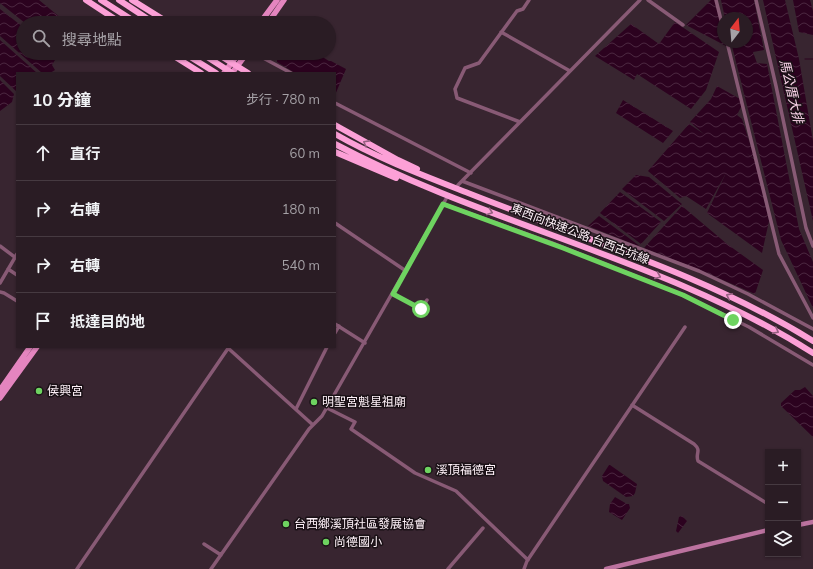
<!DOCTYPE html>
<html lang="zh-TW">
<head>
<meta charset="utf-8">
<style>
  :root { --surface:#2a1c24; --page:#32252c; --text:#f1f3f6; --muted:#a5a1a6; --line:#463a41 }
  body { margin:0; font-family:Mulish,"Noto Sans TC",sans-serif; background:var(--page); color:var(--text) }
  .controls { position:absolute; right:12px; bottom:12px; display:grid; overflow:hidden; border-radius:0px; box-shadow:0 1px 3px #0004 }
  .controls button { width:36px; height:36px; display:grid; place-items:center; padding:0; border:0; border-bottom:1px solid var(--line); background:var(--surface); color:var(--text); font:20px sans-serif }
  .compass { position:absolute; left:717px; top:12px; width:36px; height:36px; border-radius:50%; background:var(--surface); box-shadow:0 1px 3px #0004; rotate:16deg }
  .stop { position:absolute; width:12px; height:12px; margin:-9px; border:3px solid #6ed360; border-radius:50%; background:#fff }
  .stop.end { background:#6ed360; border-color:#fff; box-shadow:0 1px 4px #0008 }
  .list { margin:0; padding:0; list-style:none }
  h2 { display:flex; justify-content:space-between; align-items:center; height:52px; margin:0; padding:0 16px; font-size:17px }
  h2 small { font-size:13px; font-weight:400; color:var(--muted) }
  .list li { display:grid; grid-template-columns:26px 1fr auto; gap:12px; align-items:center; box-sizing:border-box; height:56px; padding:0 16px; border-top:1px solid var(--line) }
  .list b { display:block; font-size:15px; white-space:nowrap }
  .list em { font-size:13px; font-style:normal; color:var(--muted) }
  .icon { flex:none; width:22px; height:22px; fill:none; stroke:currentColor; stroke-width:2; stroke-linecap:round; stroke-linejoin:round }
  .map { position:relative; flex:none; width:813px; height:569px; overflow:hidden }
  .search { position:absolute; background:var(--surface); box-shadow:0 1px 3px #0004; left:16px; top:16px; width:320px; height:44px; display:flex; align-items:center; gap:10px; box-sizing:border-box; padding:0 14px; border-radius:22px; color:var(--muted); font-size:15px }
  .panel { position:absolute; background:var(--surface); box-shadow:0 1px 3px #0004; left:16px; top:72px; width:320px; height:276px; border-radius:0px }
  .map>svg:first-child { display:block }
</style>
</head>
<body>
<div class="map">
<svg width="813" height="569" viewBox="0 0 813 569">
  <defs>
    <pattern id="water-waves" width="16" height="10" patternUnits="userSpaceOnUse"><rect width="16" height="10" fill="#2c021f"/><path d="M0 5q4-4 8 0t8 0" fill="none" stroke="#4c2740"/></pattern>
  </defs>
  <rect width="100%" height="100%" fill="#382530"/>
  <path fill="url(#water-waves)" d="M0 0H39L67 23H25L0 3Z
    M711 0H716L723 28V42H727L728 47 686 25Z
    M721 0H754L764 50 753 52 757 63 767 64 799 229 813 262V308L781 240 731 42H747V18H725Z
    M763 0H785L799 59 813 141V221Z
    M793 0H810L813 11V35L799 32Z
    M0 9 23 27V53H56L58 55 52 65 55 70 50 73H42L0 36Z
    M675 22 719 52 706 90 691 109 637 74 634 80 595 56 631 24 659 44Z
    M0 40 37 73H17V92L0 76Z
    M284 53H316L329 61H331L346 69 335 95V73H295L277 62V60Z
    M0 80 14 94 12 102 0 111Z
    M717 86 740 99 742 105 737 115 742 119 755 159 746 153 755 160 769 221 762 253 707 213 726 173 706 209 686 196 680 198 648 171 689 124 704 134 690 122 711 99Z
    M623 100 673 131 663 143 616 113Z
    M636 175 649 177 682 204 664 221 622 189Z
    M620 192 661 222 641 244 600 213Z
    M682 206 727 244 763 270 755 294 700 270 644 248Z
    M599 216 641 247 588 226Z
    M805 387 813 396V437L781 406V403L795 390H800Z
    M609 465H610L637 484 635 493 633 496 626 497 603 481 602 476Z
    M615 497 627 504H629L630 508 622 520 609 512 610 504Z
    M682 516 687 521 678 533 676 531 679 517Z"/>
  <g fill="none" stroke-linecap="round" stroke-linejoin="round">
    <path stroke="#2c021f" stroke-width="1" d="M805 59H813"/>
    <path stroke="#885a75" stroke-width="3.5" d="M648 0 683 25
      M716 0 723 28
      M756 0 776 86 806 228 813 246
      M501 32 570 71
      M727 42 779 254 813 318
      M254 53 291 73
      M335 103 471 173
      M520 122 457 98 455 89 465 68 479 63 517 11 523 9 529 0
      M462 181 699 271 748 294 813 329
      M458 185 640 0
      M443 204 552 243 683 295 749 327 813 365
      M335 223 406 271
      M0 246 16 258
      M8 269 17 275
      M0 283 17 254
      M0 292 4 293 17 301
      M393 294 421 309 427 300
      M335 324 365 343
      M335 333 339 326
      M228 348 313 425
      M632 405 694 444C702 451 695 453 698 461L768 504
      M327 408 355 422 351 429 415 473 456 491 528 560
      M296 409 327 347
      M204 544 221 555
      M77 569 229 347
      M211 569 309 429 322 416 446 199
      M448 569 483 528
      M524 569 527 561 685 327"/>
    <path stroke="#bc729f" stroke-width="4.5" d="M798 525 813 522
      M606 569 768 530"/>
    <path stroke="#e485bf" stroke-width="5.5" d="M260 23 277 0
      M268 23 284 0
      M224 73 239 53
      M232 73 247 53
      M0 390 30 347
      M0 398 37 347"/>
    <path stroke="#fca0d7" stroke-width="6" d="M86 0 121 23
      M101 0 137 23
      M119 0 154 23
      M132 0 169 23
      M169 53 201 73
      M184 53 216 73
      M216 53 248 73
      M335 125 398 160 417 169
      M335 134C377 158 422 175 468 193 584 239 706 275 813 341
      M335 144C489 226 665 259 813 353
      M335 152 396 178"/>
    <path stroke="#fca0d7" stroke-width="6" d="M201 53 232 73"/>
  </g>
  <defs><path id="oneway-chevron" d="M-2-3.5L2.5 0L-2 3.5" fill="none" stroke-width="1.6" stroke-linecap="round" stroke-linejoin="round"/></defs>
  <g stroke="#966080">
    <use href="#oneway-chevron" transform="translate(366 143) rotate(-151)"/>
    <use href="#oneway-chevron" transform="translate(490 212) rotate(20)"/>
    <use href="#oneway-chevron" transform="translate(658 276) rotate(23)"/>
    <use href="#oneway-chevron" transform="translate(729 296) rotate(-154)"/>
    <use href="#oneway-chevron" transform="translate(776 331) rotate(28)"/>
  </g>
  <g fill="none" stroke-linecap="round" stroke-linejoin="round">
    <path stroke="#6ed360" stroke-width="5" d="M421 309 393 294 443 204 563 248 683 295 733 320"/>
  </g>
  <g fill="#6ed360" stroke="#1a1116" stroke-width="1.5">
    <circle cx="39" cy="391" r="4"/>
    <circle cx="314" cy="402" r="4"/>
    <circle cx="428" cy="470" r="4"/>
    <circle cx="286" cy="524" r="4"/>
    <circle cx="326" cy="542" r="4"/>
  </g>
  <g text-anchor="middle" stroke-width="3" stroke-linejoin="round" paint-order="stroke">
    <g font-size="12" fill="#fef1f8" stroke="#1a1116">
      <text transform="translate(580 234) rotate(21)" y="4">東西向快速公路 台西古坑線</text>
    </g>
    <g font-size="12" fill="#fef1f8" stroke="#1a1116" text-anchor="start">
      <text x="47" y="395">侯興宮</text>
      <text x="322" y="406">明聖宮魁星祖廟</text>
      <text x="436" y="474">溪頂福德宮</text>
      <text x="294" y="528">台西鄉溪頂社區發展協會</text>
      <text x="334" y="546">尚德國小</text>
    </g>
    <g font-size="13" font-style="italic" fill="#f7d0e6" stroke="#1a1116">
      <text transform="translate(792 91) rotate(77)" y="5">馬公厝大排</text>
    </g>
  </g>
</svg>
<div class="controls">
<button>+</button>
<button>−</button>
<button><svg class="icon" aria-label="layers" viewBox="0 0 24 24"><path d="M12 4l9 5-9 5-9-5zM3 14l9 5 9-5"/></svg></button>
</div>
<svg class="compass" viewBox="-18 -18 36 36"><path d="M0-13l5 13h-10z" fill="#e53935"/><path d="M0 13l5-13h-10z" fill="#a5a1a6"/></svg>
<div class="stop" style="left:421px;top:309px"></div>
<div class="stop end" style="left:733px;top:320px"></div>
<div class="search"><svg class="icon" aria-label="search" viewBox="0 0 24 24"><circle cx="10" cy="10" r="6"/><path d="M15 15l6 6"/></svg>搜尋地點</div>
<section class="panel">
<h2>10 分鐘<small>步行 · 780 m</small></h2>
<ul class="list">
<li><svg class="icon" aria-label="ahead" viewBox="0 0 24 24"><path d="M12 20V5M6 11l6-6 6 6"/></svg><div><b>直行</b></div><em>60 m</em></li>
<li><svg class="icon" aria-label="right" viewBox="0 0 24 24"><path d="M7 20v-9h11M14 6l5 5-5 5"/></svg><div><b>右轉</b></div><em>180 m</em></li>
<li><svg class="icon" aria-label="right" viewBox="0 0 24 24"><path d="M7 20v-9h11M14 6l5 5-5 5"/></svg><div><b>右轉</b></div><em>540 m</em></li>
<li><svg class="icon" aria-label="arrive" viewBox="0 0 24 24"><path d="M6 21V4h12l-3 4 3 4H6"/></svg><div><b>抵達目的地</b></div></li>
</ul>
</section>
</div>
</body>
</html>
